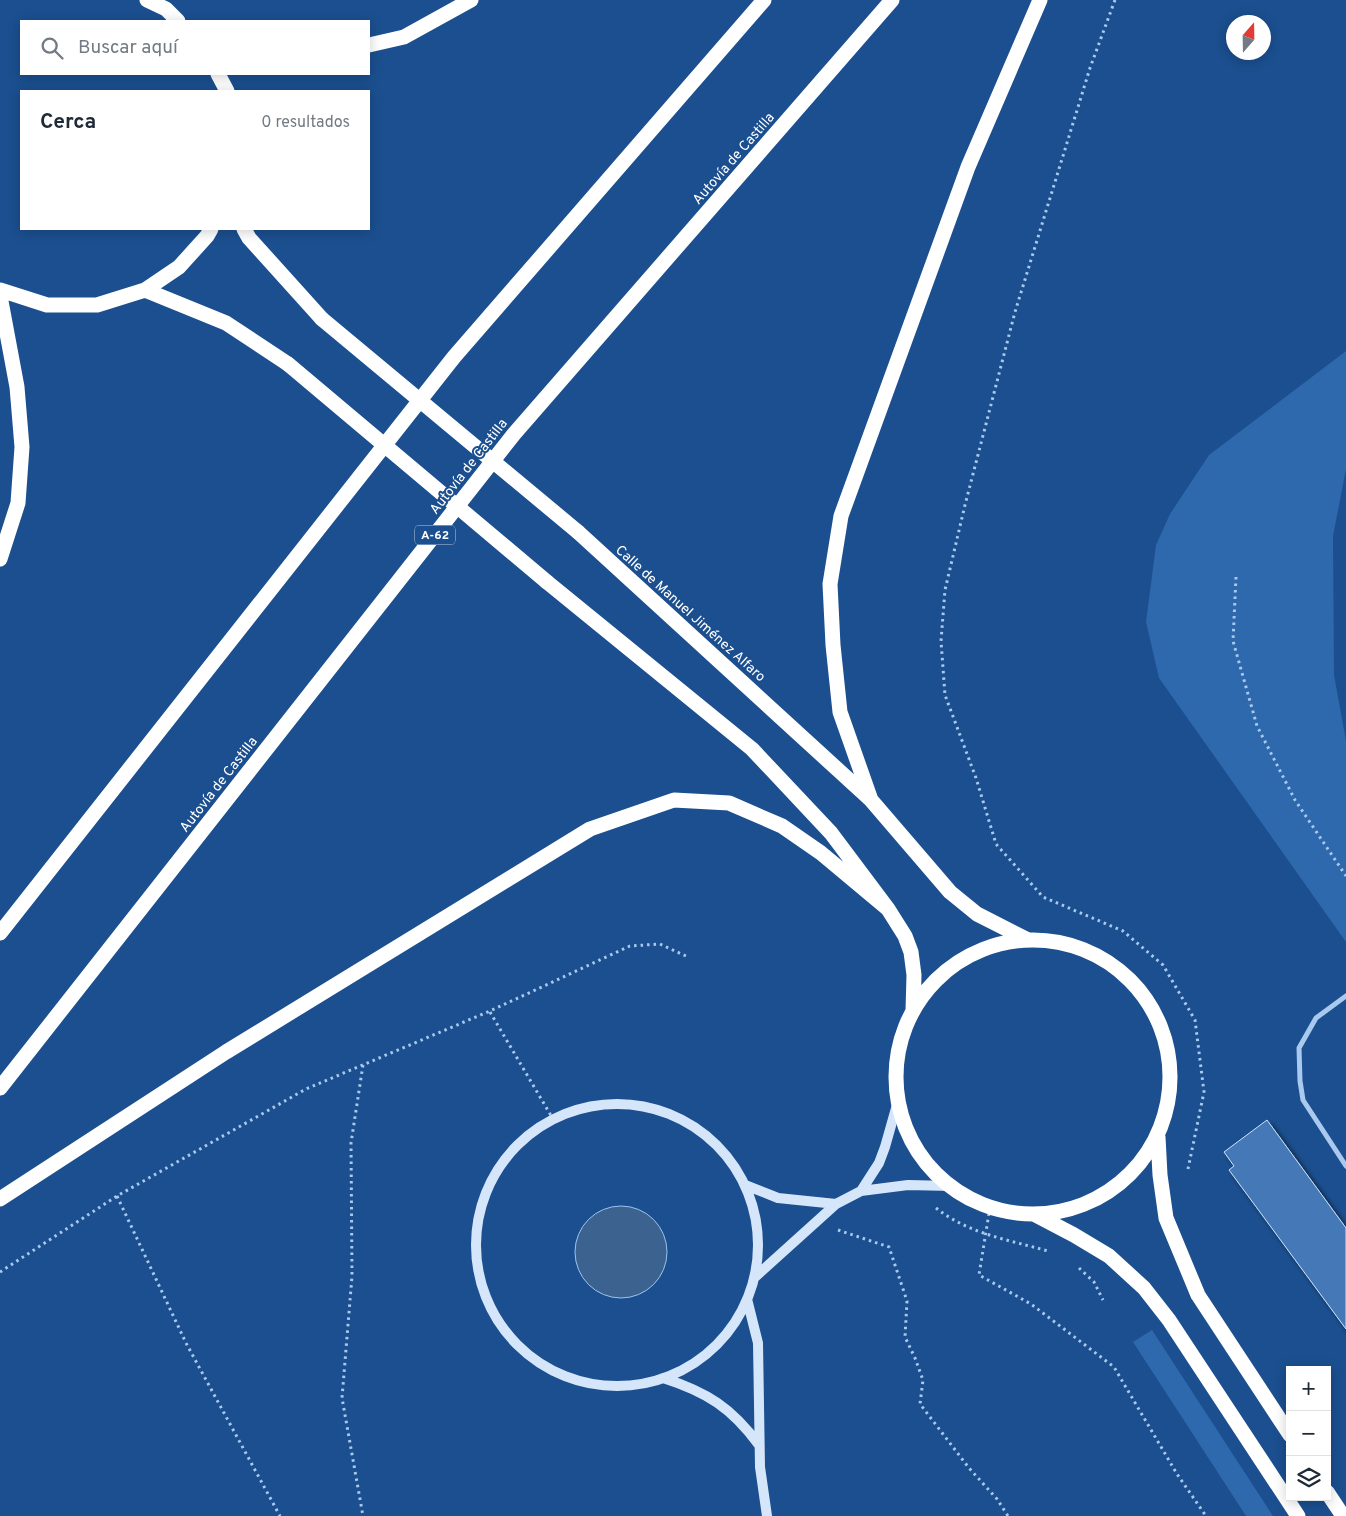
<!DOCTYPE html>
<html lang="es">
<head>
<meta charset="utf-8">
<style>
  :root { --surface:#fff; --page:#f6f6f7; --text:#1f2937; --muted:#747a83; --line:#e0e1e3 }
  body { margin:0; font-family:Overpass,sans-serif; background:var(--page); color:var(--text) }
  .controls { position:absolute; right:15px; bottom:15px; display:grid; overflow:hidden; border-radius:0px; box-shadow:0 2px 12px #0003 }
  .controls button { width:45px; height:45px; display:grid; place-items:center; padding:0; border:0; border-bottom:1px solid var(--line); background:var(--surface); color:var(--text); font:25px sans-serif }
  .compass { position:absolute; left:1226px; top:15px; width:45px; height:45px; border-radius:50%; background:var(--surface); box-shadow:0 2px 12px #0003; rotate:20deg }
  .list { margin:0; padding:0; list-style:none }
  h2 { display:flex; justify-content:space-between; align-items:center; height:65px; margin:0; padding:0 20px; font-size:21px }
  h2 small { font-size:16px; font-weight:400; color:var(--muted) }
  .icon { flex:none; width:28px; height:28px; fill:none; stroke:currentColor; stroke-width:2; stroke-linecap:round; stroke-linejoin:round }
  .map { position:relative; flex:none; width:1346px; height:1516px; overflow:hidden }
  .search { position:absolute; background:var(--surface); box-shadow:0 2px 12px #0003; left:20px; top:20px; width:350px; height:55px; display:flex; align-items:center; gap:12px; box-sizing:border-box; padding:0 18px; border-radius:0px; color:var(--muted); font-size:19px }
  .panel { position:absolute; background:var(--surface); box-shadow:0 2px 12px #0003; left:20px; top:90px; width:350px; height:140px; border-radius:0px }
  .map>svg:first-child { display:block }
</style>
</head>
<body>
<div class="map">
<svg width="1346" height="1516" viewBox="0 0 1346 1516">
  <defs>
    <filter id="shadow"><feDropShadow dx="4.5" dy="4.5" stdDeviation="2.5" flood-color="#0009"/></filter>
  </defs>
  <rect width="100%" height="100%" fill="#1b4f8f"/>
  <path fill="#2e69ad" d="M1346 351V469L1333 536 1334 675 1346 741V942L1159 678 1146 622 1156 545 1170 514 1209 455Z
    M1152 1330 1273 1516H1246L1133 1342Z"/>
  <path fill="#3c6290" stroke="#9cc4f0" d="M575 1252a46 46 0 1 1 92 0a46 46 0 1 1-92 0Z"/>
  <path fill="#4478b7" stroke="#cfe3fa" filter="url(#shadow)" d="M1267 1120 1346 1228V1329L1229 1170 1234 1166 1224 1152Z"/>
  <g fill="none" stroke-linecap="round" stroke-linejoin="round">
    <path stroke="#a9c9ee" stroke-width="3" stroke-dasharray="2.5 4" stroke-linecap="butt" d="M1115 0 1090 68 1015 312 965 505 945 590 941 641 945 695 976 778 996 844 1043 897 1123 931 1163 965 1195 1020 1204 1092 1188 1169
      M1236 577 1233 641 1257 726 1295 800 1346 876
      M490 1012 553 1119
      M363 1065 351 1143 352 1276 342 1398 363 1516
      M117 1196 186 1343 280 1516
      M990 1207 979 1275 1031 1304 1114 1367 1177 1474 1206 1516
      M936 1208C969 1234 1009 1240 1048 1251
      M838 1230 889 1247 907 1301 905 1337 915 1358 923 1380 920 1404 969 1468 997 1499 1008 1516
      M1079 1268 1094 1282 1103 1300
      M0 1272 117 1196 306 1089 490 1011 630 946 660 944 688 957"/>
    <path stroke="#a9c9ee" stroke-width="5" d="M1346 996 1316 1018 1299 1048 1300 1081 1303 1100 1346 1166"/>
    <path stroke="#d6e6fa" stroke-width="10" d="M476 1245a141 141 0 1 1 282 0a141 141 0 1 1-282 0Z
      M745 1185 778 1198 836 1204
      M861 1191 879 1163 885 1147 898 1101
      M754 1278 836 1204 861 1191 908 1185 951 1186
      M747 1299 758 1343 760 1467 767 1516
      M663 1378C707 1392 732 1408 759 1445"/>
    <path stroke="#fff" stroke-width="15" d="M147 0 166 9 178 21
      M369 45 404 37 471 0
      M218 74 227 91
      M244 229 249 238 322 319
      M0 290 47 305H97L145 290 179 267 207 236 211 229
      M145 290 226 323 288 364
      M0 296 17 387 22 447 18 503 0 559
      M578 532 871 800 950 892 977 914 1028 940
      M547 582 752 749 831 833 888 909 905 936 911 952 914 975 913 1011
      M871 800 840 712 833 645 830 584 841 516 968 167 1040 0
      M0 933 454 357 764 0
      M896 1077a137 137 0 1 1 274 0a137 137 0 1 1-274 0Z
      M0 1088 514 434 892 0
      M1158 1137 1160 1175 1166 1218 1198 1295 1290 1435
      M0 1199 226 1052 590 829 674 800 729 803 782 826 821 853 888 909
      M1034 1214 1074 1235 1109 1256 1144 1288 1169 1320 1298 1516
      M1327 1492 1343 1516"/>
    <path stroke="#fff" stroke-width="15" d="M322 319 578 532
      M288 364 547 582"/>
  </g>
  <g text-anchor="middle" stroke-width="4" stroke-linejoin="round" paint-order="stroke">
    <rect fill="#1b4f8f" stroke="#bbcadd" stroke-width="1" x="415" y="525.5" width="40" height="19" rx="4"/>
    <g font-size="12" font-weight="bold" fill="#fff">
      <text x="435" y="539">A-62</text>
    </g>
    <g font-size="14" fill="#fff" stroke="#1b4f8f">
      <text transform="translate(733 158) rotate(-49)" y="5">Autovía de Castilla</text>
      <text transform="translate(468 466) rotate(-52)" y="5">Autovía de Castilla</text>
      <text transform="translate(691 613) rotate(42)" y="5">Calle de Manuel Jiménez Alfaro</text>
      <text transform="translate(218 784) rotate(-52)" y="5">Autovía de Castilla</text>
    </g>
  </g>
</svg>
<div class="controls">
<button>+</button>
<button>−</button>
<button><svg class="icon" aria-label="layers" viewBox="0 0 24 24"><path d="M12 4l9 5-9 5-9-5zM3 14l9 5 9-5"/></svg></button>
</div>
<svg class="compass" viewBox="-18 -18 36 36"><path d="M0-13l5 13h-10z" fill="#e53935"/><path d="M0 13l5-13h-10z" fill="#747a83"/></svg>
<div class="search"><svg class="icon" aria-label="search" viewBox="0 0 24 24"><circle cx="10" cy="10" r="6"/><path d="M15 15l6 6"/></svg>Buscar aquí</div>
<section class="panel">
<h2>Cerca<small>0 resultados</small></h2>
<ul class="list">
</ul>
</section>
</div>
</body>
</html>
